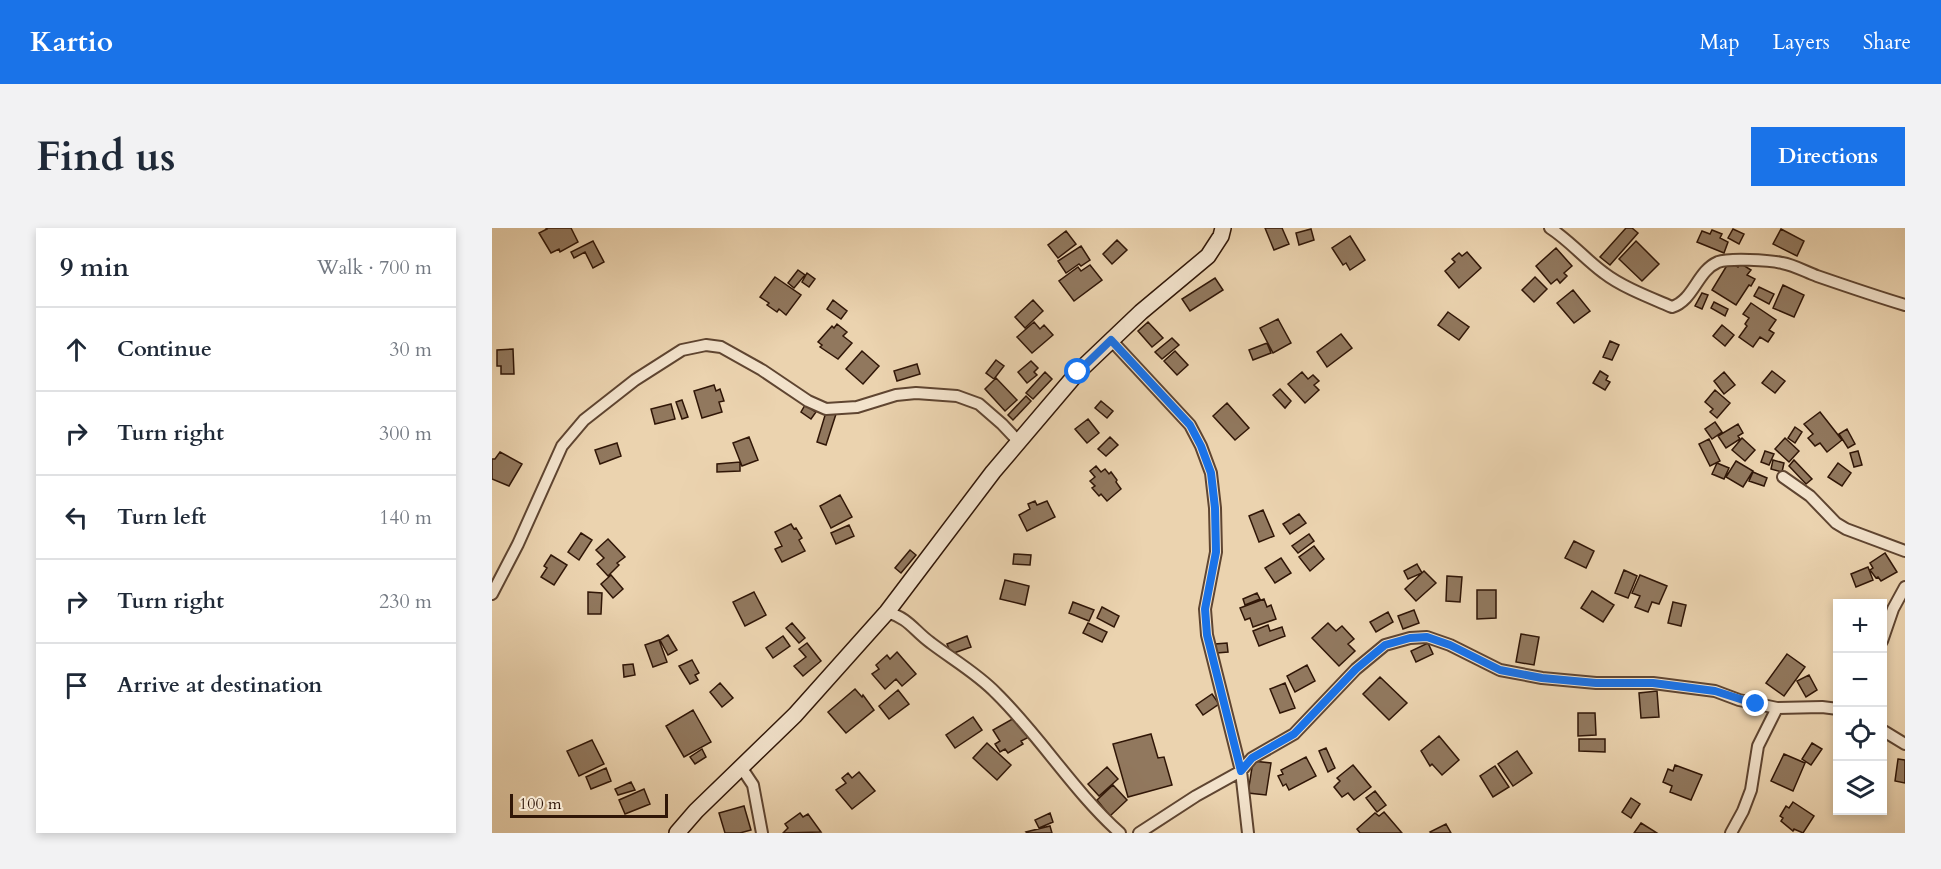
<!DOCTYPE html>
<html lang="en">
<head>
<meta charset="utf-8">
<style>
  :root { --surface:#fff; --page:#f2f2f3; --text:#1f2937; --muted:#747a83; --line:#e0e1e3; --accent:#1a73e8 }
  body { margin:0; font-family:Cardo,serif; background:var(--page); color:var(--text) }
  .controls { position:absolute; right:18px; bottom:18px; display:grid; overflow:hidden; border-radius:0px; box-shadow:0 3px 9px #0003 }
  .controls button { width:54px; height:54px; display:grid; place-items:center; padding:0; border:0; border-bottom:2px solid var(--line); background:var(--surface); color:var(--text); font:30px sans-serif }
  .scale { position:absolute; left:18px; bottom:15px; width:158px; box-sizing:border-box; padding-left:6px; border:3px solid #301607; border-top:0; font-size:16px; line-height:21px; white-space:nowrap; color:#301607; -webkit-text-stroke:4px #f2e2cb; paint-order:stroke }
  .stop { position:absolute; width:18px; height:18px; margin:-14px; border:4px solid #1a73e8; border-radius:50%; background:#fff }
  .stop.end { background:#1a73e8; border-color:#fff; box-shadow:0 2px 6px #0008 }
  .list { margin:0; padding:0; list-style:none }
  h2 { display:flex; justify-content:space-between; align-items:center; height:78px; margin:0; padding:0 24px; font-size:26px }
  h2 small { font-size:20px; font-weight:400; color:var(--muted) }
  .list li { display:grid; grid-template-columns:39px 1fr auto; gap:18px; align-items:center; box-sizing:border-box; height:84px; padding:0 24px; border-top:2px solid var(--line) }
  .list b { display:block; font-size:22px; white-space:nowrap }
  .list em { font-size:20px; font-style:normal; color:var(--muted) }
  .icon { flex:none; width:33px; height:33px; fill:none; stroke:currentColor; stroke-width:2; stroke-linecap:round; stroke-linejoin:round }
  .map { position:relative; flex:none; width:1413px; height:605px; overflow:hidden; border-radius:0px }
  header { display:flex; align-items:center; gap:36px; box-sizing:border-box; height:84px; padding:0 30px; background:var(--accent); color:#fff }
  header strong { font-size:28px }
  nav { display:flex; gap:33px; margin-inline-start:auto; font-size:21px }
  .intro { display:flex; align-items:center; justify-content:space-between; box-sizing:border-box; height:144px; padding:0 36px }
  h1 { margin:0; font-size:42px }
  .button { padding:15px 27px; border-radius:0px; background:var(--accent); color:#fff; font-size:21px; font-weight:700 }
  main { display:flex; gap:36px; padding:0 36px }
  aside { flex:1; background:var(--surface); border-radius:0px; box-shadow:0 3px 9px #0003 }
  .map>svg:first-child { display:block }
</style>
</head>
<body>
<header>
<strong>Kartio</strong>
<nav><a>Map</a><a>Layers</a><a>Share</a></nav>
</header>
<div class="intro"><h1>Find us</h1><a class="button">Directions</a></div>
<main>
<aside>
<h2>9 min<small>Walk · 700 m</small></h2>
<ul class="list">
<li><svg class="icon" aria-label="ahead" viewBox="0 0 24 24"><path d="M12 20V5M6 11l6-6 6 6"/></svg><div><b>Continue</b></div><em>30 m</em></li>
<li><svg class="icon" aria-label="right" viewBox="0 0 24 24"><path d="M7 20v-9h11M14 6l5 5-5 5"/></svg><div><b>Turn right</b></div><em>300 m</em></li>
<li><svg class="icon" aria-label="left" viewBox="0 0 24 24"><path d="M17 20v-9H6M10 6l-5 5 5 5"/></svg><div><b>Turn left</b></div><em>140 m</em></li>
<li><svg class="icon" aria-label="right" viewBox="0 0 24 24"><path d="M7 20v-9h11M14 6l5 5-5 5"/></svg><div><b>Turn right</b></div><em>230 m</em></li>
<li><svg class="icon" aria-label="arrive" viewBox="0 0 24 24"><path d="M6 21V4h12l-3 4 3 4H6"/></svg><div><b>Arrive at destination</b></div></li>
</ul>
</aside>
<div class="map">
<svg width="1413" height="605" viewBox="0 0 1413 605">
  <rect width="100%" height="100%" fill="#ebd3af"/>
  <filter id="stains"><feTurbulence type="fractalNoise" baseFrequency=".00333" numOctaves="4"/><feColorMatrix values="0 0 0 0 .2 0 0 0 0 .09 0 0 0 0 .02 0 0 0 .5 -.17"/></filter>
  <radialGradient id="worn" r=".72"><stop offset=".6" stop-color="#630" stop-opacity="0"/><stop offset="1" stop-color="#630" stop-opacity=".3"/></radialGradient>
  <path fill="#91785e" stroke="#301607" stroke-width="1.5" d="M54 0H79L86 14 68 24 67 21 59 25 47 5 55 1Z
    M773 0H790L797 16 782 22Z
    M1134 0H1140L1146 5 1118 37 1108 29Z
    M819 1 822 12 807 17 804 5Z
    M1241 1 1252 6 1247 16 1236 10Z
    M1289 1 1312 13 1305 28 1281 16Z
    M1220 2 1230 6 1228 10 1236 14 1232 25 1205 14 1210 3 1218 6Z
    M574 3 584 16 566 30 556 17Z
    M858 8 873 32 858 42 854 35 851 37 840 20Z
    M625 12 635 22 620 36 611 26Z
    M101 13 112 34 101 40 93 24 82 30 79 24Z
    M1144 13 1167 36 1150 53 1127 31Z
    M589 18 598 32 589 38 587 36 574 45 566 33Z
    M1064 20 1080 38 1072 45 1075 48 1068 55 1065 51 1059 56 1044 38Z
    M975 24 989 40 967 60 953 43 963 34 960 31 967 25 970 28Z
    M1237 34 1246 39 1248 35 1259 42 1255 47 1263 51 1259 58 1257 57 1244 77 1220 62Z
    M598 37 610 52 582 73 567 53 586 39 589 43Z
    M306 42 313 47 302 60 296 55Z
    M315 45 323 51 317 59 310 54Z
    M283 49 309 67 294 87 287 81 285 84 275 77 277 75 268 69Z
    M1043 49 1055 61 1042 74 1030 62Z
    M723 50 731 62 698 83 690 71Z
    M1291 57 1312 67 1302 89 1281 80Z
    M1267 59 1282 66 1277 76 1262 68Z
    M1081 62 1098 83 1082 95 1065 75Z
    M1210 65 1216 67 1210 81 1203 78Z
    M341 72 355 83 349 91 335 81Z
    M541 72 551 83 533 100 523 89Z
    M1222 74 1236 81 1233 88 1219 80Z
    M1259 75 1284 92 1277 102 1282 105 1276 114 1268 109 1261 119 1247 109 1255 98 1253 96 1257 90 1251 86Z
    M956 84 977 99 967 112 946 97Z
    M786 91 799 115 781 125 768 100Z
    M542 94 548 101 552 97 561 107 540 125 525 109Z
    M656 94 671 110 660 119 646 103Z
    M345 96 355 104 351 108 360 115 346 131 328 119 330 117 326 114 340 98 342 100Z
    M1230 97 1242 107 1233 118 1221 108Z
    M849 106 860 120 835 139 825 124Z
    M680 110 687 117 670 131 663 124Z
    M1118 113 1127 117 1120 132 1111 129Z
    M775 115 779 125 761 132 757 122Z
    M21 121 22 146H9V138H5V122Z
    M370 123 387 138 371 156 354 141Z
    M683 123 696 137 685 147 672 133Z
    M504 132 512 138 502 151 494 145Z
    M539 133 546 140 542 144 545 147 535 155 526 144Z
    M425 136 428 146 405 153 402 143Z
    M1108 143 1116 148 1114 152 1118 154 1113 162 1101 155Z
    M1280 143 1293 153 1283 165 1270 155Z
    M553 144 560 151 541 171 534 165Z
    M810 144 816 151 821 147 827 153 822 157 827 162 813 175 796 156Z
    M1232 144 1243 157 1232 166 1222 153Z
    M504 150 525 172 513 183 493 161Z
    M222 157 224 163 228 161 232 173 227 174 230 184 210 190 202 163Z
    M788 161 799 173 793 180 781 167Z
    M1223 162 1238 175 1225 190 1218 184 1221 181 1213 174Z
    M534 168 539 173 521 192 516 187Z
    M190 172 196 189 190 191 184 174Z
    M609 173 621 183 615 190 603 180Z
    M735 175 757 200 743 212 721 188Z
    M179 176 183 191 163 196 159 181Z
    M313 177 324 184 319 191 309 184Z
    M334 184 344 186 334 217 325 214Z
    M1328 184 1350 212 1335 224 1328 215 1323 218 1316 210 1321 206 1312 196Z
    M596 191 607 205 595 215 583 201Z
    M1223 194 1230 204 1220 211 1213 201Z
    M1246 196 1251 205 1246 208 1248 211 1234 220 1226 208Z
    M1303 199 1310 204 1303 215 1296 210Z
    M1355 201 1363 216 1356 220 1347 206Z
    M257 209 266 232 250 238 241 215Z
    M618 209 626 217 614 228 606 221Z
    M1250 210 1263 222 1253 233 1240 222Z
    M1293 210 1307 223 1297 234 1283 221Z
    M1217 211 1228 233 1218 238 1207 216Z
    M125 215 129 228 108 236 103 222Z
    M1273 223 1282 226 1277 237 1269 234Z
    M1366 223 1370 237 1362 239 1358 225Z
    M8 224 30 236 17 258 0 251V231H3Z
    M1281 232 1292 235 1290 244 1279 241Z
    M1302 232 1320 251 1314 256 1297 238Z
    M1244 233 1261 243 1251 259 1234 249Z
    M248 234V243L225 244V236Z
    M1225 235 1237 240 1232 251 1220 246Z
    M1346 235 1359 245 1350 258 1336 249Z
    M604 238 609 244 613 241 617 246 619 244 625 252 624 254 629 261 615 273 609 266 607 268 600 260 603 258 598 253 603 249 598 243Z
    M1261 244 1275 250 1272 258 1257 253Z
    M348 267 360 289 339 300 328 278Z
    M543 273 545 277 555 273 563 289 535 303 527 287 538 281 536 276Z
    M771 282 782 308 767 314 757 288Z
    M807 286 814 295 798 306 791 296Z
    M299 296 302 301 304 300 310 310 307 312 313 323 290 334 283 321 290 318 283 304Z
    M357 297 362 308 344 316 339 305Z
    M89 305 100 312 87 332 76 324Z
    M817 306 822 313 806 325 800 318Z
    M116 311 133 329 125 335 127 337 116 348 105 336 112 330 104 322Z
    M1082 313 1102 323 1094 340 1073 330Z
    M822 318 832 331 818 343 807 329Z
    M418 322 424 327 409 345 403 340Z
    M1393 325 1405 344 1389 353 1386 349 1384 350 1378 342 1381 340 1378 335Z
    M522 326 539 327 538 337 521 336Z
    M59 327 75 337 62 357 49 349 55 340 52 338Z
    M789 330 799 345 783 355 773 340Z
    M925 336 930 345 916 351 912 343Z
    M1376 339 1381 352 1364 359 1359 346Z
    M1132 342 1145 348 1136 370 1123 365Z
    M932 343 944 355 924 373 913 361Z
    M119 347 131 361 121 370 109 356Z
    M1148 347 1175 358 1167 376 1160 374 1156 384 1143 379 1148 368 1140 365Z
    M955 348 970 349 968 374 954 373Z
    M513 352 537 358 533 377 508 371Z
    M985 362H1004V390L985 391Z
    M1100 363 1122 377 1111 394 1089 380Z
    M96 364 110 365 109 386H96Z
    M262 364 274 387 253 398 241 374Z
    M765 365 768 371 753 377 751 371Z
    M772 371 775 379 779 377 784 391 761 399 758 390 753 392 748 380Z
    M581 374 602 382 597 393 577 385Z
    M1181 374 1194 377 1189 398 1176 395Z
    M610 379 627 388 622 399 605 390Z
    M922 382 927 395 911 401 906 388Z
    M896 384 901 394 884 404 878 394Z
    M300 395 313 410 307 415 294 400Z
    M596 395 615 404 610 414 591 405Z
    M836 395 844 403 850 398 862 411 856 416 863 423 847 438 820 410Z
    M776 397 778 403 790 399 793 408 767 418 761 403Z
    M1029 406 1047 409 1042 437 1024 434Z
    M176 407 185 422 176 427 168 412Z
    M291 408 298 418 281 430 274 420Z
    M475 408 479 419 459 426 455 416Z
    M167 412 175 434 161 439 153 417Z
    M315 415 329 433 311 448 302 438 314 429 307 421Z
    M735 415 736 424 725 425 723 416Z
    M936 415 941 426 924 434 919 423Z
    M405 424 424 446 410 458 404 451 393 461 380 446 387 441 384 437 395 427 398 431Z
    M1295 426 1313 439 1292 468 1274 455Z
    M200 432 207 445 203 447 206 452 198 456 187 438Z
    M141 436 143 447 132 449 131 437Z
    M815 437 823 453 803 464 795 448Z
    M1317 447 1325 462 1314 469 1305 453Z
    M888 449 915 475 897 492 871 466Z
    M228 455 241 470 230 479 218 464Z
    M793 455 803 480 788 485 778 461Z
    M363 461 370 469 371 467 382 482 354 505 336 484Z
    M406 462 417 476 397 491 387 478Z
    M1165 463 1167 489 1149 490 1147 465Z
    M720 466 727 476 711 487 704 477Z
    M201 482 219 514 192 529 174 498Z
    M1086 485H1103L1104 507 1086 508Z
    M481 489 490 502 463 520 454 507Z
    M524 489 537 509 529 513 531 516 516 525 513 521 508 524 503 516 508 513 501 502Z
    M659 506 666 530 672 529 680 557 636 569 621 516Z
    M947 508 967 532 950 547 940 536 938 538 929 523Z
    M1087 511H1113V524L1087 523Z
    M100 512 112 536 87 548 75 523Z
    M495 515 519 537 505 552 481 530Z
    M1320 515 1330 521 1319 537 1310 531Z
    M834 520 843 540 836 544 827 523Z
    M210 521 214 529 203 536 198 529Z
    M1025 523 1040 545 1021 558 1006 536Z
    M1292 526 1313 535 1301 563 1279 553Z
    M814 529 824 548 797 562 794 556 791 558 786 548 791 546 789 542Z
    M1406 531 1413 532V555L1403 553Z
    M761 533 779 535 774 567 756 565Z
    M861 537 879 559 862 572 856 565 850 569 842 559 848 553 845 550Z
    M1183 537 1210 547 1199 572 1178 564 1180 558 1171 554 1176 541 1181 543Z
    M1003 538 1017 559 1001 569 988 548Z
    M615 539 626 551 607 568 596 556Z
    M114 540 119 553 99 561 94 549Z
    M367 544 383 563 360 581 344 562 354 555 350 550 356 545 360 550Z
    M139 554 143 562 126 567 123 561Z
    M621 557 635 572 618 588 605 572Z
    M152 561 158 576 133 586 127 572Z
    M883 563 894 577 885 584 874 570Z
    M1139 570 1148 576 1139 590 1130 584Z
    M1301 574 1322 588 1311 605 1302 601 1301 603 1289 593 1291 590 1288 588 1294 578 1297 580Z
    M252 578 259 602 248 605H233L227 585Z
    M892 584 910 605H868L865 601 883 585 887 588Z
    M308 585 311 589 316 586 329 604 291 605 296 600 293 596Z
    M558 585 561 594 547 600 543 592Z
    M1149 595 1165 605H1142Z
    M954 596 959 605H939L938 604Z
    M558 598 560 605H535L534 604Z"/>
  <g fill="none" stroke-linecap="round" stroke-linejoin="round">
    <defs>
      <path id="street" d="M1058 0C1078 13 1093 31 1112 45 1130 59 1159 70 1180 79 1202 72 1205 43 1226 34 1237 30 1277 32 1290 35 1302 37 1314 44 1325 48 1354 58 1383 68 1413 77
        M619 112 698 197 709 218 719 245 723 280 724 324 713 381 715 407 749 543 756 605
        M1291 249 1318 268 1344 295 1354 301 1413 323
        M0 366 26 316 70 218 92 192 143 152 190 122 214 117 229 119 270 142 316 173 334 181 365 179 404 167 424 165 465 168 487 176 510 196 527 214
        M395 384C418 391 421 402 439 415 460 431 486 446 504 465 548 508 582 564 628 605
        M1390 413 1401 381 1413 359
        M1390 502 1413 516
        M249 539 261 557 270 605
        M647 605 704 568 749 543 760 530 802 506 864 441 893 417 918 410 935 409 958 417 1008 442 1050 450 1104 455H1161L1223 463 1247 472 1285 480 1330 479 1346 481
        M1239 605 1251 583 1259 562 1266 518 1285 480"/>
      <path id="secondary" d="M185 605 204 583 303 487 395 384 501 244 586 144 649 84 716 28 729 8 731 0"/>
    </defs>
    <use href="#street" stroke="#5f4531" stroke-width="14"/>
    <use href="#secondary" stroke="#301607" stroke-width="18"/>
    <use href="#street" stroke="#f2e2cb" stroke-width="10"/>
    <use href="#secondary" stroke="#f2e2cb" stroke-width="15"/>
  </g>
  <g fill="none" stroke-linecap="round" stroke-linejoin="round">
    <path stroke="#1a73e8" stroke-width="8" d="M586 144 619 112 698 197 709 218 719 245 723 280 724 324 713 381 715 407 749 543 760 530 802 506 864 441 893 417 918 410 935 409 958 417 1008 442 1050 450 1104 455H1161L1223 463 1264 476"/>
  </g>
  <rect width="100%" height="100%" filter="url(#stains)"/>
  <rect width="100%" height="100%" fill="url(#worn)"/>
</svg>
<div class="controls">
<button>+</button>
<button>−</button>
<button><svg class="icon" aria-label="locate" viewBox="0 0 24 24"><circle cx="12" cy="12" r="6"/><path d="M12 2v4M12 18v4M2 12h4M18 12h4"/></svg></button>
<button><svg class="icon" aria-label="layers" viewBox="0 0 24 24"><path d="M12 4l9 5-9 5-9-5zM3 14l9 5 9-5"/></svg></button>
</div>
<div class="scale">100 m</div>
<div class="stop" style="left:586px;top:144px"></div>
<div class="stop end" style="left:1264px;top:476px"></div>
</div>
</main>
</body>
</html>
